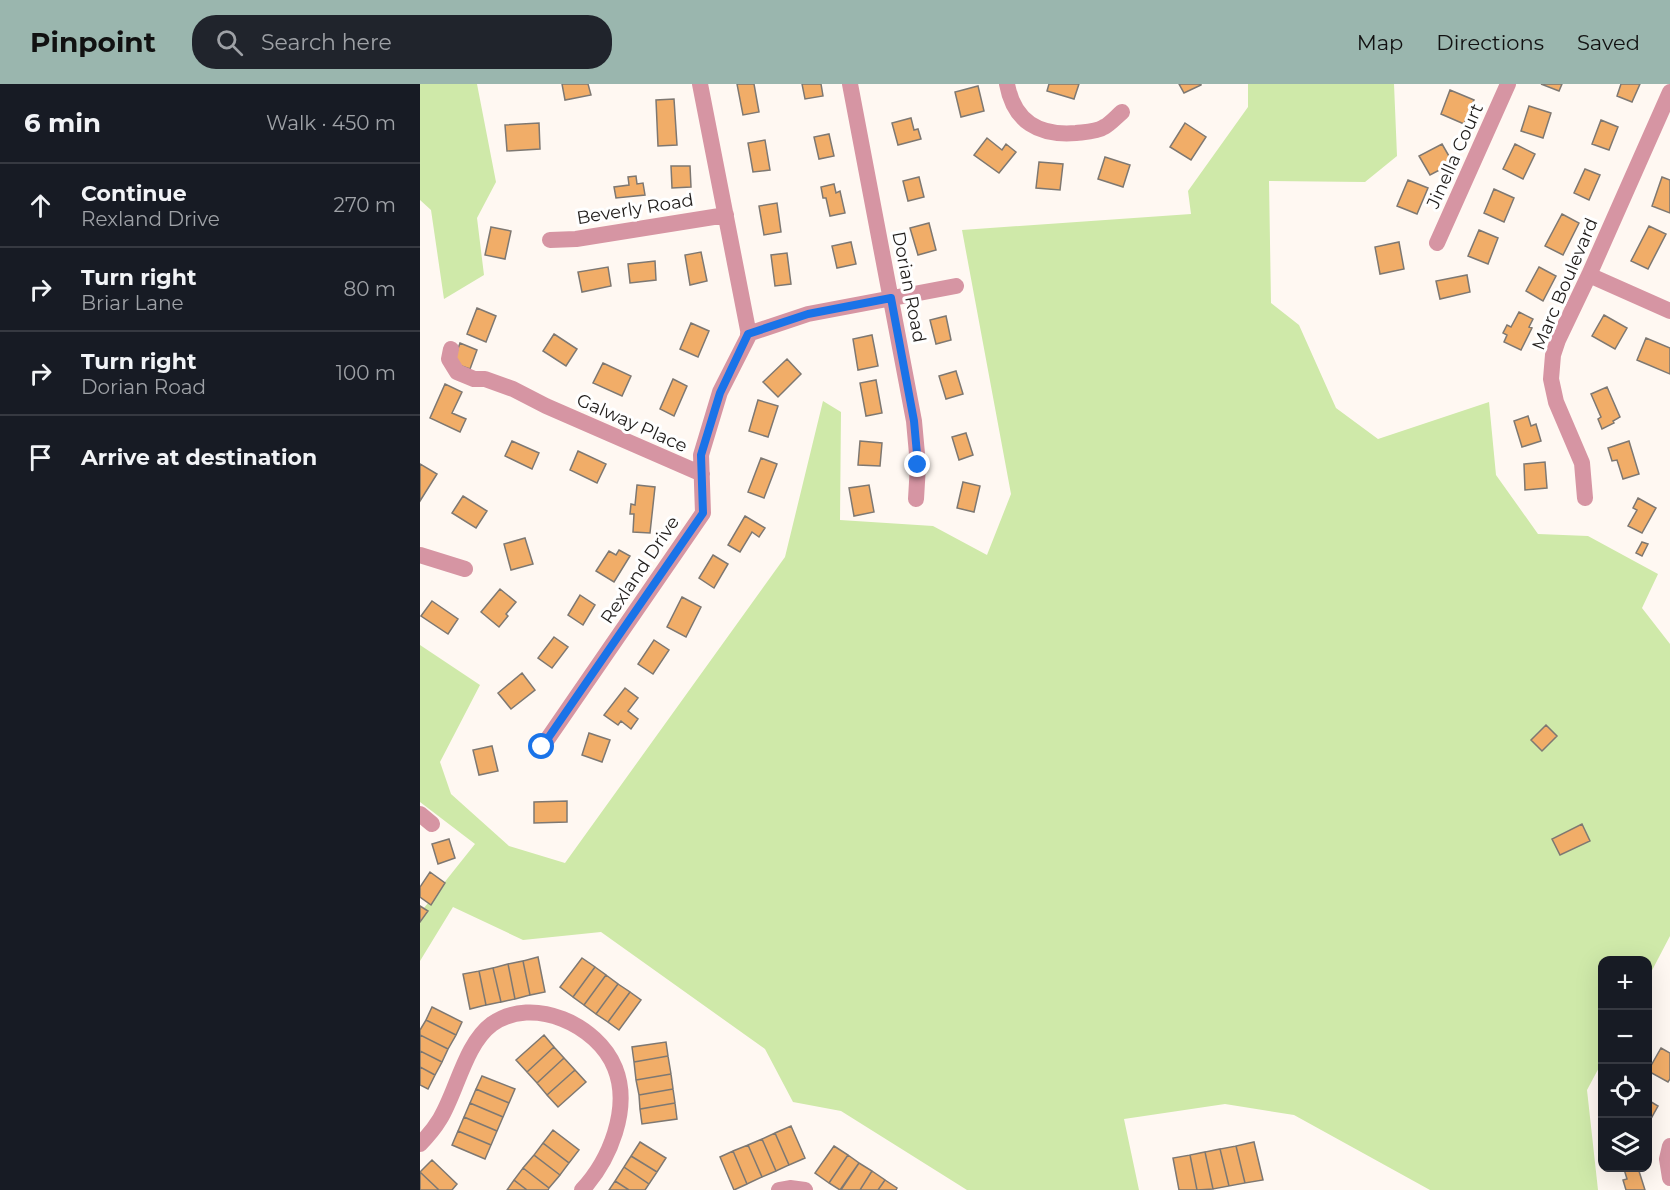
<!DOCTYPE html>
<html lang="en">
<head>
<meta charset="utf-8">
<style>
  :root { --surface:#171b24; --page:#20242c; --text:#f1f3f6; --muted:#9ea1a6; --line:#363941; --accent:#9ab6ae }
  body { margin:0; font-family:Montserrat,sans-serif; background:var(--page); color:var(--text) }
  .controls { position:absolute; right:18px; bottom:18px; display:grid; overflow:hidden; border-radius:12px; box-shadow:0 6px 24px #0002 }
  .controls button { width:54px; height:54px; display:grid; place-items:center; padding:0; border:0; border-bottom:2px solid var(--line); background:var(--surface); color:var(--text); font:30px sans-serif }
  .stop { position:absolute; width:18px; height:18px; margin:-14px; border:4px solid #1a73e8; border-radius:50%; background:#fff }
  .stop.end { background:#1a73e8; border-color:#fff; box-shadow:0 2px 6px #0008 }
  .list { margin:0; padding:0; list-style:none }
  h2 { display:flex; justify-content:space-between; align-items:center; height:78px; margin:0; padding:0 24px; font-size:26px }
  h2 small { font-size:20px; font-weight:400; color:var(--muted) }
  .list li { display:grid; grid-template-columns:39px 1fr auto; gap:18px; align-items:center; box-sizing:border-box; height:84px; padding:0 24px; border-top:2px solid var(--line) }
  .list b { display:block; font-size:22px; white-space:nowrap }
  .list p { margin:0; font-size:20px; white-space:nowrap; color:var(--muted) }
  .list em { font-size:20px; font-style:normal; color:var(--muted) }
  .icon { flex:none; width:33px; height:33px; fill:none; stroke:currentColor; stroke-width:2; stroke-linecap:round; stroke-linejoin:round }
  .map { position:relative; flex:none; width:1250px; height:1106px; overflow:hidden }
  header { display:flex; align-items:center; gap:36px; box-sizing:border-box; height:84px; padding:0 30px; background:var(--accent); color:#111 }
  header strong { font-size:28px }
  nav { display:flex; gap:33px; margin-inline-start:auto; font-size:21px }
  .search { width:420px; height:54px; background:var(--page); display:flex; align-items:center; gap:15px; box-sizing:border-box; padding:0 21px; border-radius:24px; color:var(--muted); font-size:22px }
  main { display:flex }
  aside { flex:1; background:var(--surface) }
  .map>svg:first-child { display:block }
</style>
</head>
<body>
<header>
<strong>Pinpoint</strong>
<div class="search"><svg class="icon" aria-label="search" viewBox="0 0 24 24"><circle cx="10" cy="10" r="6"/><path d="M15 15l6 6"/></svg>Search here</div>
<nav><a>Map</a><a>Directions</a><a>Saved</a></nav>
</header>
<main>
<aside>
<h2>6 min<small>Walk · 450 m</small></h2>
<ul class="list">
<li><svg class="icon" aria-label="ahead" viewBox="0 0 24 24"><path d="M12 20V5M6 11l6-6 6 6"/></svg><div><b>Continue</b><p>Rexland Drive</p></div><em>270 m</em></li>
<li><svg class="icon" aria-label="right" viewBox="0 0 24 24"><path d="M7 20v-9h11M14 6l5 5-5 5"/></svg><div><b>Turn right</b><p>Briar Lane</p></div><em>80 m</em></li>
<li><svg class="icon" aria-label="right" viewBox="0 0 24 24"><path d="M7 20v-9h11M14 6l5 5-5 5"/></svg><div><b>Turn right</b><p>Dorian Road</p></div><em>100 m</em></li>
<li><svg class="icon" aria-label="arrive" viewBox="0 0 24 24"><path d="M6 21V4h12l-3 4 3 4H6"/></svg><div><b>Arrive at destination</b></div></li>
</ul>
</aside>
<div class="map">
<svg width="1250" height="1106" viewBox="0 0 1250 1106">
  <rect width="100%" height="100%" fill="#fff8f2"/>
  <path fill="#cfe9a9" d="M0 0H57L76 98 57 134 64 191 24 215 11 126 0 116Z
    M828 0H974L977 72 945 98 849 97 851 219 879 241 916 324 958 355 1069 318 1076 391 1118 450 1168 452 1238 490 1222 524 1250 560V852L1228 894V876H1182V978L1167 1006 1178 1106H1010L874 1031 805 1020 704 1035 719 1106H547L421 1027 373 1018 345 965 181 848 103 856 33 823 0 877V829L55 760 0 718V561L60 601 20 678 31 710 89 762 145 779 365 473 403 317 421 328 420 436 513 442 567 471 591 410 542 146 771 130 768 107 828 23Z"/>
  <path fill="#f1ad68" stroke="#7e7872" stroke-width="1.5" d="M142 0H168L171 11 145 16Z
    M317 0H334L339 28 323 31Z
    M382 0H401L403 12 385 15Z
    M629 0H659L654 15 627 7Z
    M759 0H781V1L764 9Z
    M1121 0H1142L1139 7Z
    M1201 0H1220L1212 18 1197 12Z
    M558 2 564 27 541 33 535 8Z
    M1030 6 1054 16 1044 40 1021 30Z
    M254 15 257 61 238 62 236 16Z
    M1109 22 1131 29 1123 54 1101 47Z
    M491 34 494 46 498 45 501 55 478 61 472 39Z
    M1181 36 1198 43 1189 66 1172 60Z
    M119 39 120 65 87 67 85 41Z
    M765 39 786 53 771 76 750 63Z
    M409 50 414 72 399 75 394 53Z
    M567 54 582 66 586 60 596 68 579 89 554 71Z
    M345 56 350 86 333 88 328 59Z
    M1022 60 1033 79 1010 91 999 72Z
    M1095 60 1115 70 1103 95 1083 85Z
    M685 73 710 81 703 103 678 95Z
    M619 78 643 80 640 106 616 104Z
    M251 82H270L271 103 252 104Z
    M1165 85 1180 91 1169 116 1154 109Z
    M216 92 217 100 223 99 225 111 196 114 194 103 209 101 208 93Z
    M499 93 504 113 488 117 483 97Z
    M1242 93 1250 96V129L1232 122Z
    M988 96 1008 104 997 130 977 122Z
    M414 100 416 109 420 107 425 129 410 132 406 114H403L401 103Z
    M1074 105 1094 114 1084 138 1064 129Z
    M357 119 361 148 344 151 339 122Z
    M1142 130 1159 139 1143 171 1125 162Z
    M509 139 516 166 498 171 490 144Z
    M1229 142 1246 150 1228 185 1211 177Z
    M71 143 91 147 85 175 65 171Z
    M1059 146 1078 154 1068 180 1048 172Z
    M431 158 436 180 417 184 412 162Z
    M979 158 984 185 960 190 955 163Z
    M281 168 287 197 270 201 265 171Z
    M367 169 371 200 355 202 351 171Z
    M235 177 236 196 210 199 208 180Z
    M188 183 191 202 162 208 158 188Z
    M1119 183 1136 192 1123 217 1106 207Z
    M1047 191 1050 208 1020 215 1016 197Z
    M57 224 76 232 66 258 47 250Z
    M1099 228 1113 235 1109 243 1112 244 1101 266 1084 258 1087 251 1083 249 1087 241 1091 243Z
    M1184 231 1207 244 1195 265 1172 252Z
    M526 232 531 256 516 260 510 236Z
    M271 239 289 247 278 273 260 265Z
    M134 250 157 265 146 282 123 267Z
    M452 251 458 282 438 286 433 255Z
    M1226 254 1250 264V290L1217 276Z
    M40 259 57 266 50 285 33 279Z
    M367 275 381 290 358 313 343 298Z
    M183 279 211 292 202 312 173 299Z
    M536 287 543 310 526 315 519 292Z
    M253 295 267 302 254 332 240 325Z
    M456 296 462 329 446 332 440 299Z
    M25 300 42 308 32 329 46 335 40 348 10 334Z
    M1187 303 1200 333 1193 337 1194 339 1182 345 1178 335 1181 333 1171 310Z
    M338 316 358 322 348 353 329 347Z
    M1108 332 1111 342 1116 340 1121 357 1102 363 1094 337Z
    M546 349 553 371 539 376 532 353Z
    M92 357 119 369 112 385 85 372Z
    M440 357 462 359 460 382 438 381Z
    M1209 357 1219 390 1203 395 1197 376 1192 377 1188 364Z
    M158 367 186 380 177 399 150 386Z
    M341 374 357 380 344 414 328 408Z
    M1125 378 1127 404 1105 406 1104 380Z
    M0 380 17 390 0 417Z
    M543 398 560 402 554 428 537 424Z
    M217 401 235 403 230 449 213 448 214 430H210L211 420 215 421Z
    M449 401 454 428 434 432 429 404Z
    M43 412 67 427 56 444 32 429Z
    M1218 414 1236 424 1222 449 1208 442 1217 426 1213 424Z
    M325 432 345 444 339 453 332 448 320 468 308 461Z
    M105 454 113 480 91 486 84 460Z
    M1222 458 1228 460 1222 472 1216 469Z
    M199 466 210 472 194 498 176 487 189 467 196 471Z
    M293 471 308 480 294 504 279 494Z
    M80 505 96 518 86 530 88 532 79 543 61 528Z
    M160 511 175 521 163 541 148 531Z
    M262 513 281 523 266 553 247 543Z
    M12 517 38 535 28 550 1 532Z
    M134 553 148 563 132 584 118 574Z
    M234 556 249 566 233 590 218 580Z
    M102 589 115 606 91 625 78 609Z
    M205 604 218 614 208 627 218 635 211 645 201 637 198 641 184 631Z
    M1126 641 1137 652 1122 667 1111 656Z
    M169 649 190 656 182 678 162 671Z
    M72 662 78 687 59 691 53 666Z
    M147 717V738L114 739V718Z
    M1162 740 1170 757 1140 771 1132 755Z
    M29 755 35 774 18 780 12 760Z
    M10 788 25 799 11 821 0 813V803Z
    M0 822 8 827 0 838Z
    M118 873 125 908 110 911 103 877Z
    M162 874 175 883 153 913 140 903Z
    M103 877 110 911 95 915 88 880Z
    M88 880 95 915 81 918 73 884Z
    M175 883 186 891 164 921 153 913Z
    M73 884 81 918 66 921 59 887Z
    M59 887 66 921 50 925 43 890Z
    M186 891 198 900 176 930 164 921Z
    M198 900 210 908 188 938 176 930Z
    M210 908 221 916 199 946 188 938Z
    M12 923 42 938 36 951 6 936Z
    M6 936 36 951 28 965 0 951V946Z
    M0 951 28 965 22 978 0 967Z
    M124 951 134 963 107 988 96 976Z
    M246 958 248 972 214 978 212 963Z
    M134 963 144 974 117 999 107 988Z
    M1241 964 1250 969V995L1248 998 1228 987Z
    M0 967 22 978 15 991 0 983Z
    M248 972 251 990 216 996 214 978Z
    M144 974 155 986 127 1011 117 999Z
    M0 983 15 991 8 1005 0 1001Z
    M155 986 166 998 138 1023 127 1011Z
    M251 990 253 1005 219 1011 216 996Z
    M62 992 95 1005 89 1019 56 1005Z
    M56 1005 89 1019 83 1033 50 1019Z
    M253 1005 255 1019 220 1025 219 1011Z
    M1228 1016 1238 1022 1228 1040Z
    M50 1019 83 1033 77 1047 44 1033Z
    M255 1019 257 1035 222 1040 220 1025Z
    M44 1033 77 1047 71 1061 38 1047Z
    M371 1042 385 1074 369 1081 355 1049Z
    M133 1046 159 1066 149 1079 123 1059Z
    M38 1047 71 1061 65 1075 32 1061Z
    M355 1049 369 1081 356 1087 342 1055Z
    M342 1055 356 1087 342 1093 328 1061Z
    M220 1058 246 1074 237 1088 211 1072Z
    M834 1058 843 1096 825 1099 816 1062Z
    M123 1059 149 1079 140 1091 114 1071Z
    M328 1061 342 1093 327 1100 313 1067Z
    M414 1062 428 1071 409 1099 395 1089Z
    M816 1062 825 1099 809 1102 800 1065Z
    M800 1065 809 1102 793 1105 785 1068Z
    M313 1067 327 1100 314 1106 300 1073Z
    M785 1068 793 1105 777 1106 770 1071Z
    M114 1071 140 1091 129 1104 103 1084Z
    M428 1071 439 1079 420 1106 409 1099Z
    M770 1071 777 1106H759L753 1074Z
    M211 1072 237 1088 229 1100 204 1083Z
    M12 1076 37 1100 32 1106H19L0 1088Z
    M439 1079 452 1087 440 1106H421Z
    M204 1083 229 1100 225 1106H209L195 1097Z
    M103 1084 129 1104 128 1106H107L94 1096Z
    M1210 1084H1218L1225 1106H1206L1203 1096 1207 1095 1204 1085Z
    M452 1087 465 1096 458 1106H440Z
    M0 1088 19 1106H0Z
    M94 1096 107 1106H87Z
    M465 1096 477 1104 476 1106H458Z
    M195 1097 209 1106H189Z"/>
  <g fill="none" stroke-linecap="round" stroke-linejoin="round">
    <path stroke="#d695a3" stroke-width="16" d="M430 0 494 337 498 381 496 415
      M587 0C594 38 619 52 656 49 664 48 677 48 684 43 690 40 696 33 702 28
      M130 156 156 155 306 131
      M1017 159 1088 0
      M1169 191 1250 227
      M328 250 388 230 536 202
      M31 265 29 275 37 288 54 295H65L93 305 126 322 282 390
      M1165 414 1162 379 1136 318 1131 295 1133 271 1138 256 1169 191 1250 8
      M0 471 45 485
      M122 663 283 429 281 371 300 308 329 251 280 0
      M0 730 12 740
      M0 1060C7 1053 14 1045 20 1035 37 1007 45 960 72 940 113 911 178 941 195 984 211 1024 190 1076 162 1106
      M1250 1062 1247 1075 1250 1094
      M359 1106 370 1104 385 1106"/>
  </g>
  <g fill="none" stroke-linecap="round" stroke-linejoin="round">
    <path stroke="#1a73e8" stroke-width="8" d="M122 663 283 429 281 371 300 309 328 250 388 230 471 214 494 337 498 381"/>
  </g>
  <g text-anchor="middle" stroke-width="6" stroke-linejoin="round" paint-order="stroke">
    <g font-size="18" fill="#201d1b" stroke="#fff">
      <text transform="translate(1035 72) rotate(-66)" y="6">Jinella Court</text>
      <text transform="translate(215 125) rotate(-9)" y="6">Beverly Road</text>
      <text transform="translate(1145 200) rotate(-67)" y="6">Marc Boulevard</text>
      <text transform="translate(489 203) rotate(79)" y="6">Dorian Road</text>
      <text transform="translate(212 339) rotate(24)" y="6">Galway Place</text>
      <text transform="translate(220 486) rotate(-56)" y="6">Rexland Drive</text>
    </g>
  </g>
</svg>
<div class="controls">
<button>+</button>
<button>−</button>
<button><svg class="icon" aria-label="locate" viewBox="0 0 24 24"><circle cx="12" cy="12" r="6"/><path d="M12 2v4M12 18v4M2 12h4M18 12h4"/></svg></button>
<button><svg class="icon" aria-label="layers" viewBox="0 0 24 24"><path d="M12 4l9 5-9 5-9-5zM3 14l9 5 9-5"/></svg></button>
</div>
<div class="stop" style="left:122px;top:663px"></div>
<div class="stop end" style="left:498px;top:381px"></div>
</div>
</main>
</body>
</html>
